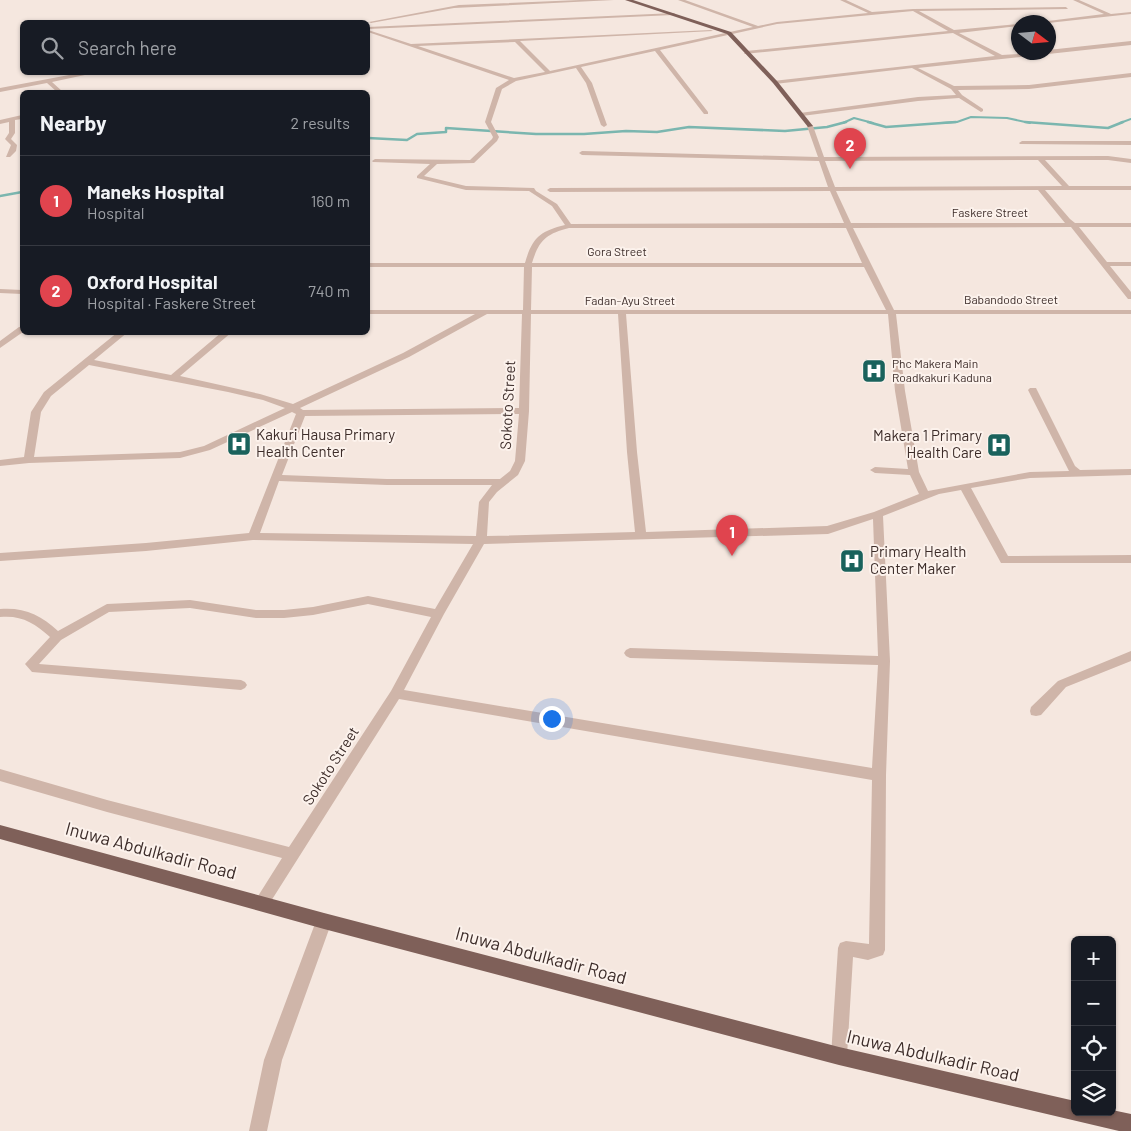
<!DOCTYPE html>
<html lang="en">
<head>
<meta charset="utf-8">
<style>
  :root { --surface:#171b24; --page:#20242c; --text:#f1f3f6; --muted:#9ea1a6; --line:#363941; --accent:#db2777 }
  body { margin:0; font-family:Barlow,sans-serif; background:var(--page); color:var(--text) }
  .controls { position:absolute; right:15px; bottom:15px; display:grid; overflow:hidden; border-radius:8px; box-shadow:0 1px 4px #0004 }
  .controls button { width:45px; height:45px; display:grid; place-items:center; padding:0; border:0; border-bottom:1px solid var(--line); background:var(--surface); color:var(--text); font:25px sans-serif }
  .compass { position:absolute; left:1011px; top:15px; width:45px; height:45px; border-radius:50%; background:var(--surface); box-shadow:0 1px 4px #0004; rotate:106deg }
  .you { position:absolute; left:551px; top:718px; width:18px; height:18px; margin:-12px; border:4px solid #fff; border-radius:50%; background:#1a73e8; box-shadow:0 0 0 8px #1a73e833 }
  .badge { display:grid; place-items:center; width:32px; height:32px; border-radius:50%; background:var(--accent); color:#fff; font-size:16px; font-weight:700 }
  .pin { position:absolute; translate:-50% -41px; filter:drop-shadow(0 1px 2px #0008) }
  .pin::after { content:''; position:absolute; top:26px; width:18px; height:15px; background:inherit; clip-path:polygon(0 0,100% 0,50% 100%) }
  .list { margin:0; padding:0; list-style:none }
  h2 { display:flex; justify-content:space-between; align-items:center; height:65px; margin:0; padding:0 20px; font-size:21px }
  h2 small { font-size:16px; font-weight:400; color:var(--muted) }
  .list li { display:grid; grid-template-columns:32px 1fr auto; gap:15px; align-items:center; box-sizing:border-box; height:90px; padding:0 20px; border-top:1px solid var(--line) }
  .list b { display:block; font-size:19px; white-space:nowrap }
  .list p { margin:0; font-size:16px; white-space:nowrap; color:var(--muted) }
  .list em { font-size:16px; font-style:normal; color:var(--muted) }
  .icon { flex:none; width:28px; height:28px; fill:none; stroke:currentColor; stroke-width:2; stroke-linecap:round; stroke-linejoin:round }
  .map { position:relative; flex:none; width:1131px; height:1131px; overflow:hidden }
  .search { position:absolute; background:var(--surface); box-shadow:0 1px 4px #0004; left:20px; top:20px; width:350px; height:55px; display:flex; align-items:center; gap:12px; box-sizing:border-box; padding:0 18px; border-radius:8px; color:var(--muted); font-size:19px }
  .panel { position:absolute; background:var(--surface); box-shadow:0 1px 4px #0004; left:20px; top:90px; width:350px; height:245px; border-radius:8px }
  .map>svg:first-child { display:block }
</style>
</head>
<body>
<div class="map">
<svg width="1131" height="1131" viewBox="0 0 1131 1131">
  <rect width="100%" height="100%" fill="#f5e7df"/>
  <g fill="none" stroke-linecap="round" stroke-linejoin="round">
    <path stroke="#7bb6af" stroke-width="2" d="M843 123 854 118 873 123
      M941 123 957 122 971 117 1007 118 1030 123
      M1120 123 1131 119"/>
    <path stroke="#7bb6af" stroke-width="2.5" d="M868 122 886 127 956 122
      M1025 122 1108 128 1123 122
      M368 138 407 140 417 134 446 132V128L536 134H584L626 131 657 132 689 127 785 131 827 127 846 122
      M0 196 22 192"/>
    <path fill="#cfb5a9" fill-rule="evenodd" d="M580 0H614L454 8 371 23 369 22 459 5Z
      M678 0H685L758 26 777 22 868 13 840 0H846L872 12 913 9 1066 7 1068 9 919 11 954 30 1018 24V26L959 33 1002 55 1048 52V50L1131 41V45L918 68 954 86 1029 85 1131 73V77L1029 89 958 90 962 95 983 109V111L981 112 959 98 918 101 802 116 800 115V113L918 97 956 95 951 89 912 68 775 84 773 81 995 56 953 33 744 54 746 51 948 31 913 11 777 24 660 50 708 112V114H704L655 51 581 67 592 83 607 125 604 127 601 125 586 83 576 68 516 81 502 89 491 122 499 137 497 141 474 163 437 164 424 176 466 186 534 188 536 191 557 204 571 224 844 223 830 191 550 192 547 190 550 188 828 187 819 161 582 155 579 153 582 151 818 157 807 126 810 124 813 126 824 157 1108 156 1131 159V163L1108 160H1045L1069 186H1131V190H1045L1070 219 1075 223H1131V227H1079L1107 262H1131V266H1110L1131 292V299H1128L1071 227 853 228 894 310H1131V314H896L905 391 919 472 928 491 1030 472 1069 471 1028 390 1030 388H1036L1075 466 1080 470 1131 469V475L1030 478 971 488 1008 556 1131 555V563H1001L961 490 939 494 883 516 890 661 886 775 885 950 883 955 868 960 853 957 847 1056 845 1062 839 1064 833 1062 831 1056 838 948 840 943 846 941 869 944 872 780 399 699 266 909 261 911 256 909 253 904 282 858 107 812 0 781V769L107 800 289 847 391 691 431 617 368 604 313 615 284 618H256L190 608 109 612 61 640 39 664 241 680 245 682 247 685 245 688 241 690 32 672 25 664 50 637C34 623 22 615 0 617V609C24 607 41 615 58 631L107 604 190 600 256 610H284L313 607 368 596 435 609 473 544 253 540 146 551 0 561V553L146 543 249 533 296 414 292 412 210 450 180 458 29 463 0 466V460L24 457 31 412 44 392 118 332H128L94 360 171 375 222 332H232L180 376 260 394 293 404 403 353 475 314H368V310H523L524 267H368V263H525C532 238 540 231 565 225L552 206 529 191 466 190 417 178V176L430 164 373 162 372 161 375 159 470 160 492 139 493 137 485 122 496 88 509 80 368 32V30L411 44 711 30 713 31 520 41 550 71 753 27ZM515 42 545 72 514 78 418 46ZM1038 160 1062 186 835 187 825 161ZM1038 190 1065 223H851L836 191ZM569 228H846L862 263H532C539 240 546 234 569 228ZM532 267H864L886 310H531ZM487 314H522L519 408 303 410 300 408 409 357ZM531 314H618L627 452 635 532 487 536 489 502 497 492 518 475 525 461 529 411ZM626 314H888L895 391 908 469 875 467 870 470 875 473 910 475 919 494 874 512 827 526 646 532 637 452ZM89 365 228 392 263 400 285 408 204 446 180 452 34 457 41 412 51 396ZM519 414 515 461 510 471 500 479H387L282 475 305 416ZM279 481 387 485H492L479 502 476 536 260 533ZM873 519 878 656 630 648 626 650 624 653 626 656 630 658 878 665 872 768 404 690 444 614 484 544 828 534Z
      M1073 0H1079L1111 14 1131 12V14L1048 23 1040 22 1104 14Z
      M675 13 673 15 368 29V27Z
      M85 72H99L52 82 63 92H57L47 83 0 92V88Z
      M22 115V119L15 120V133L11 139 17 145 16 151 10 157H6L11 145 5 139 9 133V122L0 124V120Z
      M1022 141H1131V145L1020 144 1019 143Z
      M0 289 22 290V294L0 293Z
      M19 327H22L23 332 0 348V341Z
      M1131 651V661L1066 687 1041 715 1036 716 1031 715 1030 711 1031 707 1058 681Z
      M324 914 329 916 332 921 282 1060 267 1131H249L264 1060 316 921 319 916Z"/>
    <path fill="#7f6059" fill-rule="evenodd" d="M625 0H633L731 32 777 81 813 126 808 127 773 83 727 34Z
      M0 825 324 913 839 1047 1075 1101V1112H1112V1110L1131 1114V1131H1119L839 1065 324 929 0 839Z"/>
  </g>
  <defs>
    <symbol id="hospital-square" viewBox="-11 -11 22 22"><rect x="-9" y="-9" width="18" height="18" rx="4" fill="#1a625c" stroke="#fcf2ec"/><path d="M-5-5h3v3.5h4V-5h3V5h-3V1.5h-4V5h-3Z" fill="#fff"/></symbol>
  </defs>
  <g fill-rule="evenodd">
    <use href="#hospital-square" x="860" y="357" width="28" height="28"/>
    <use href="#hospital-square" x="225" y="430" width="28" height="28"/>
    <use href="#hospital-square" x="985" y="431" width="28" height="28"/>
    <use href="#hospital-square" x="838" y="547" width="28" height="28"/>
  </g>
  <g text-anchor="middle" stroke-width="4" stroke-linejoin="round" paint-order="stroke">
    <g font-size="12" fill="#3c2c29" stroke="#fcf2ec">
      <text x="990" y="217">Faskere Street</text>
      <text x="617" y="256">Gora Street</text>
      <text x="1011" y="304">Babandodo Street</text>
      <text x="630" y="305">Fadan-Ayu Street</text>
    </g>
    <g font-size="12" fill="#3c2c29" stroke="#fcf2ec" text-anchor="start">
      <text x="892" y="368">Phc Makera Main<tspan x="892" dy="14">Roadkakuri Kaduna</tspan></text>
    </g>
    <g font-size="15" fill="#3c2c29" stroke="#fcf2ec">
      <text transform="translate(508 405) rotate(-87)" y="5">Sokoto Street</text>
      <text transform="translate(331 766) rotate(-57)" y="5">Sokoto Street</text>
    </g>
    <g font-size="15" fill="#3c2c29" stroke="#fcf2ec" text-anchor="start">
      <text x="256" y="440">Kakuri Hausa Primary<tspan x="256" dy="17">Health Center</tspan></text>
      <text x="982" y="441" text-anchor="end">Makera 1 Primary<tspan x="982" dy="17">Health Care</tspan></text>
      <text x="870" y="557">Primary Health<tspan x="870" dy="17">Center Maker</tspan></text>
    </g>
    <g font-size="18" fill="#3c2c29" stroke="#fcf2ec">
      <text transform="translate(151 851) rotate(15)" y="6">Inuwa Abdulkadir Road</text>
      <text transform="translate(541 956) rotate(15)" y="6">Inuwa Abdulkadir Road</text>
      <text transform="translate(933 1056) rotate(13)" y="6">Inuwa Abdulkadir Road</text>
    </g>
  </g>
</svg>
<div class="controls">
<button>+</button>
<button>−</button>
<button><svg class="icon" aria-label="locate" viewBox="0 0 24 24"><circle cx="12" cy="12" r="6"/><path d="M12 2v4M12 18v4M2 12h4M18 12h4"/></svg></button>
<button><svg class="icon" aria-label="layers" viewBox="0 0 24 24"><path d="M12 4l9 5-9 5-9-5zM3 14l9 5 9-5"/></svg></button>
</div>
<svg class="compass" viewBox="-18 -18 36 36"><path d="M0-13l5 13h-10z" fill="#e53935"/><path d="M0 13l5-13h-10z" fill="#9ea1a6"/></svg>
<div class="you"></div>
<div class="pin badge" style="left:732px;top:556px;background:#e0444e">1</div>
<div class="pin badge" style="left:850px;top:169px;background:#e0444e">2</div>
<div class="search"><svg class="icon" aria-label="search" viewBox="0 0 24 24"><circle cx="10" cy="10" r="6"/><path d="M15 15l6 6"/></svg>Search here</div>
<section class="panel">
<h2>Nearby<small>2 results</small></h2>
<ul class="list">
<li><span class="badge" style="background:#e0444e">1</span><div><b>Maneks Hospital</b><p>Hospital</p></div><em>160 m</em></li>
<li><span class="badge" style="background:#e0444e">2</span><div><b>Oxford Hospital</b><p>Hospital · Faskere Street</p></div><em>740 m</em></li>
</ul>
</section>
</div>
</body>
</html>
